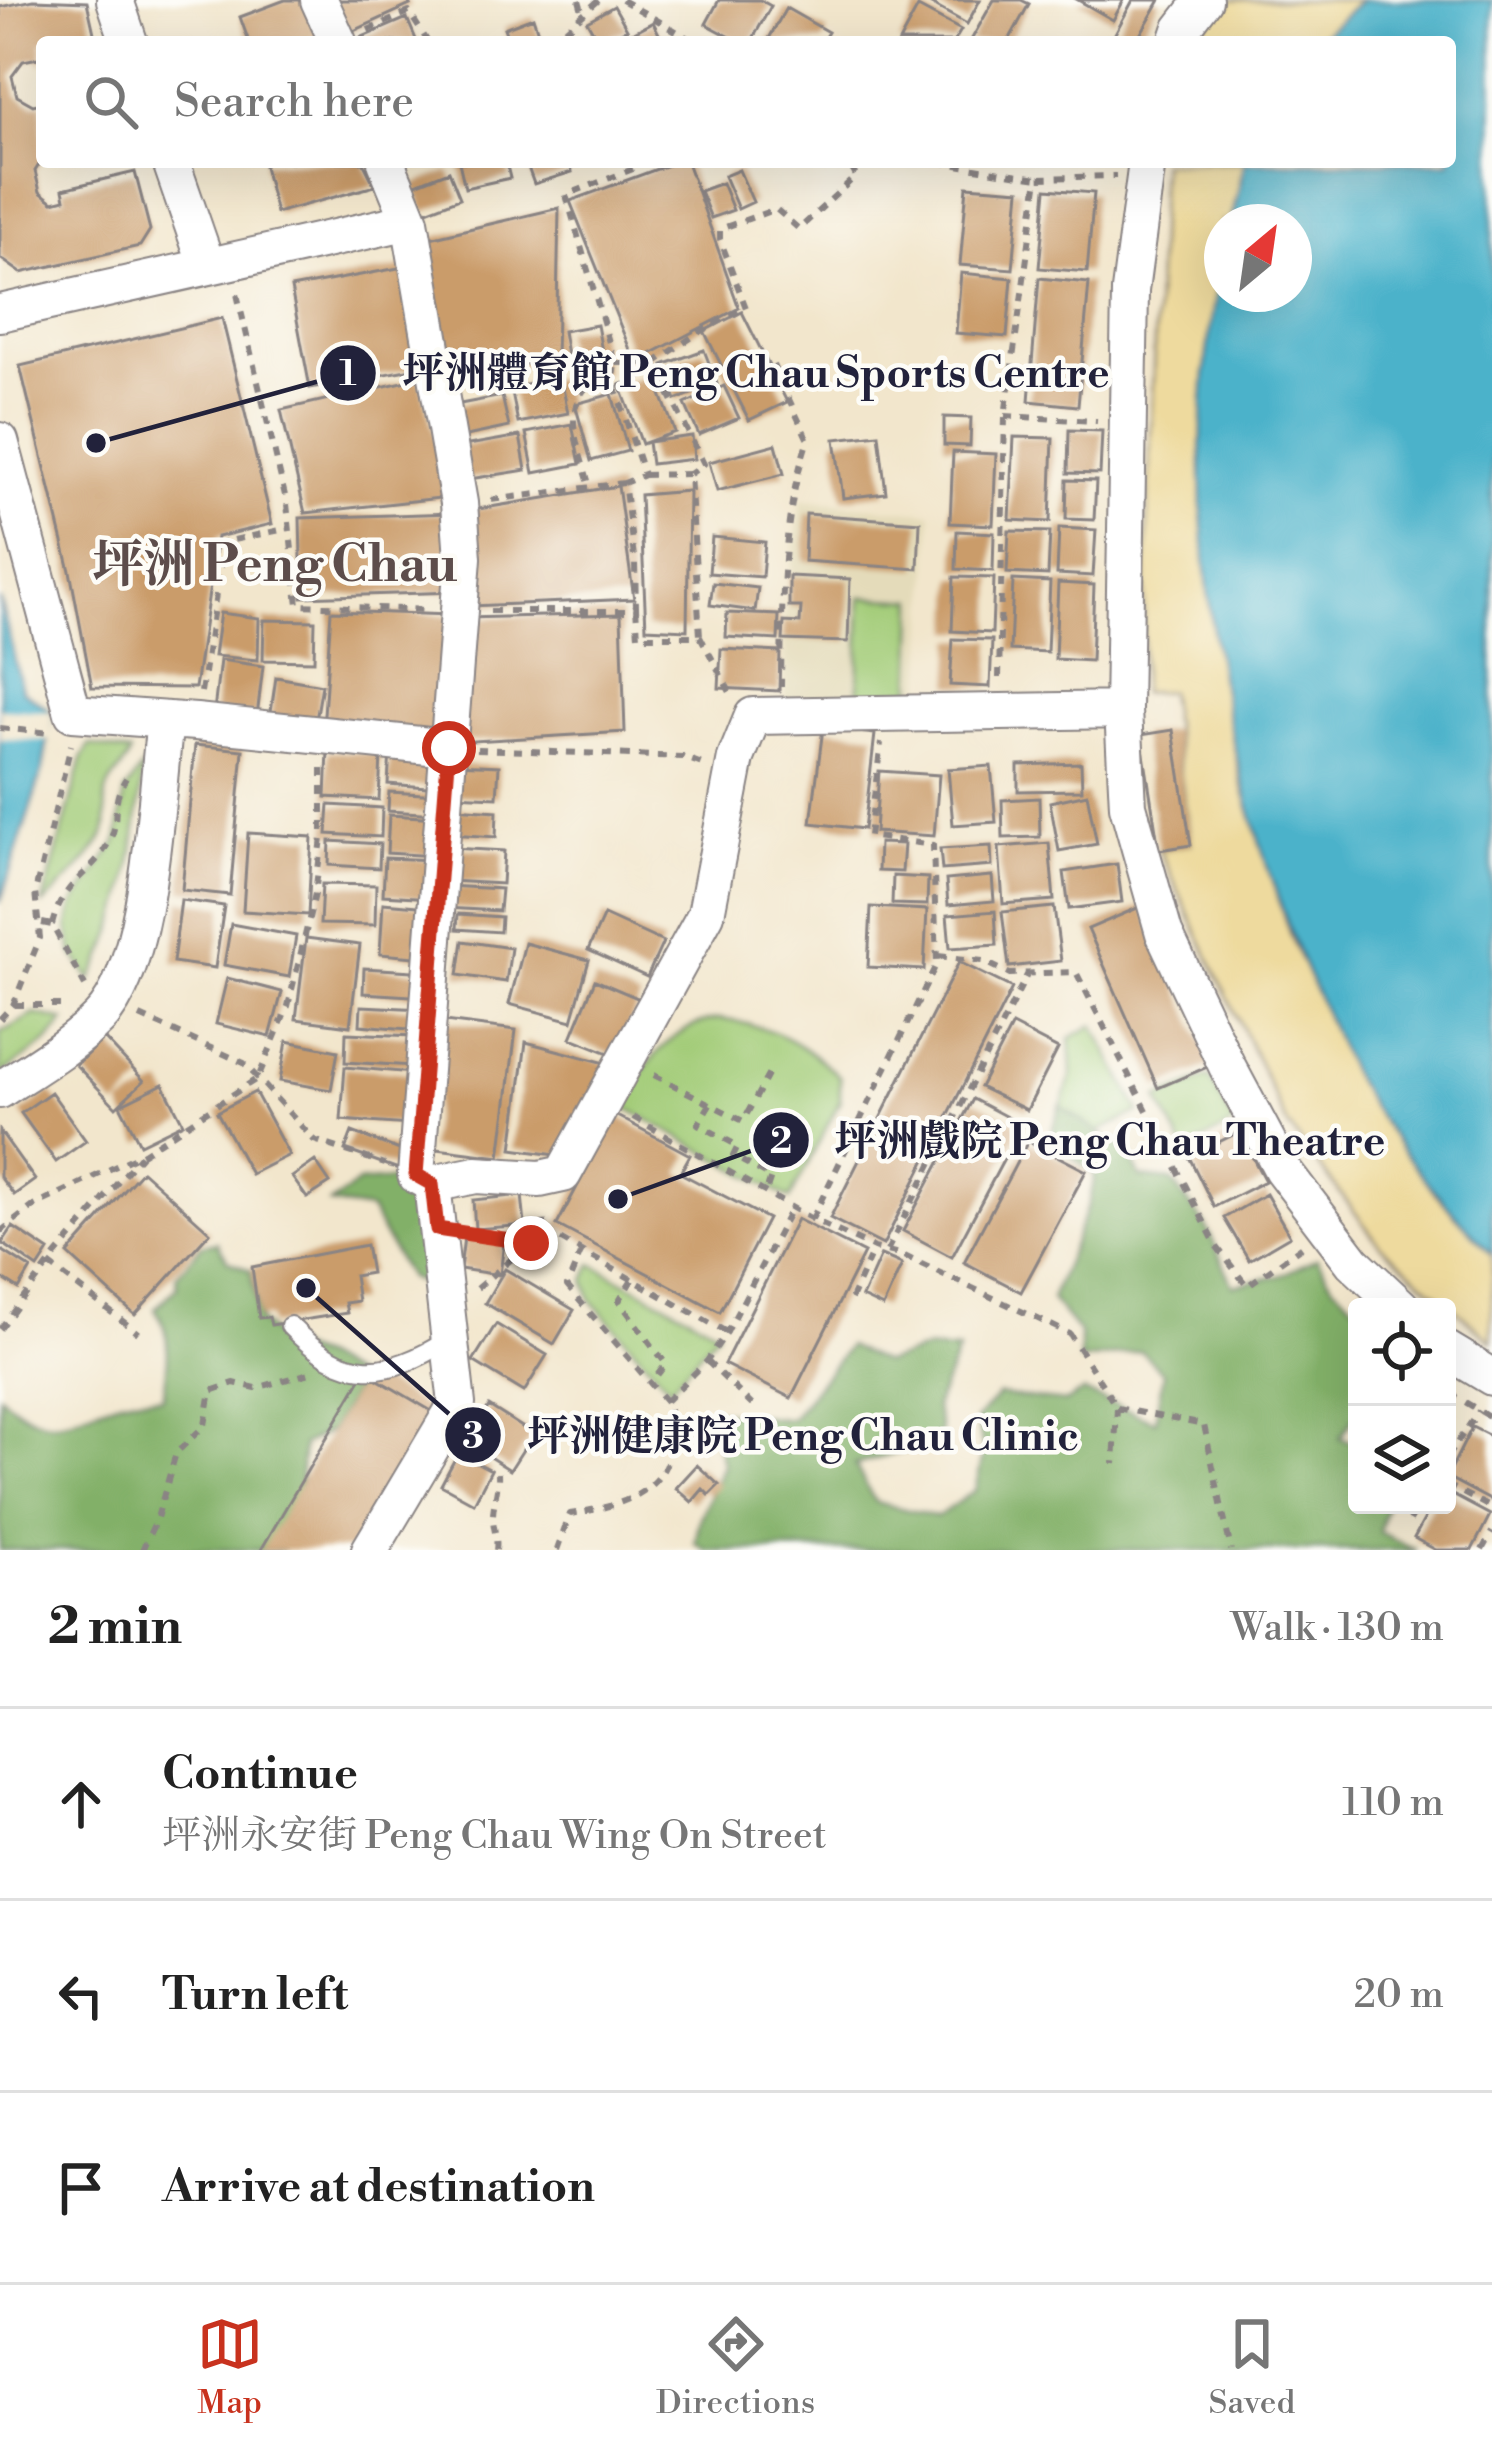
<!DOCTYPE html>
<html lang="en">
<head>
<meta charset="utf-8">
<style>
  :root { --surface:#fff; --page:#f6f6f6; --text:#222; --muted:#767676; --line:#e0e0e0; --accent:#c8321e }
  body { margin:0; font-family:"Libre Bodoni","Noto Serif TC",serif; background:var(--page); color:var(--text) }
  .controls { position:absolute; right:36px; bottom:36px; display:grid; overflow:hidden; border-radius:12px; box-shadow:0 12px 48px #0002 }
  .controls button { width:108px; height:108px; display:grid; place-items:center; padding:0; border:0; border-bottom:3px solid var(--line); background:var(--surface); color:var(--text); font:60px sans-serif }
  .compass { position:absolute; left:1204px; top:204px; width:108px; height:108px; border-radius:50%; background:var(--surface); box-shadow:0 12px 48px #0002; rotate:29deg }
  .stop { position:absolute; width:36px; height:36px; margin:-27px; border:9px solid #c8321e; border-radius:50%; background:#fff }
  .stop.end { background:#c8321e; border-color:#fff; box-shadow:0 3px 12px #0008 }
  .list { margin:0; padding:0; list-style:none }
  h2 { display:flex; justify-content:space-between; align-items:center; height:156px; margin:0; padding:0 48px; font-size:51px }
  h2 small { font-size:39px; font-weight:400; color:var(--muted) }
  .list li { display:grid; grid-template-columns:78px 1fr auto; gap:36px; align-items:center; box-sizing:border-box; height:192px; padding:0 48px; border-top:3px solid var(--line) }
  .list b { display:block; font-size:45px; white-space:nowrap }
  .list p { margin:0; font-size:39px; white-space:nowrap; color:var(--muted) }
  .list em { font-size:39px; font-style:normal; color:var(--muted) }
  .icon { flex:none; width:66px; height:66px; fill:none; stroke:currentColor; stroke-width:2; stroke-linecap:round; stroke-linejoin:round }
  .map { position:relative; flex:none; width:1492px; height:1550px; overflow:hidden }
  .search { position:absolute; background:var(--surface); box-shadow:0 12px 48px #0002; left:36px; right:36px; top:36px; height:132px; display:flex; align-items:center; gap:30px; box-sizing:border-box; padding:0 42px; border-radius:12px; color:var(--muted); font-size:45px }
  .sheet { height:732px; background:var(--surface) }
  nav { display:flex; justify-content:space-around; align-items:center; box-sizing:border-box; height:168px; border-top:3px solid var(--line); background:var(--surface); font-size:33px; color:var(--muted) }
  nav a { display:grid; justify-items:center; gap:6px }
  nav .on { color:var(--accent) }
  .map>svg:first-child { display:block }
</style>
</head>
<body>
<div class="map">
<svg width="1492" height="1550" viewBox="0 0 1492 1550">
  <rect width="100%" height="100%" fill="#fdfcf7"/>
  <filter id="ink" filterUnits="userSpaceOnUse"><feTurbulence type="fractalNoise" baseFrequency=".00833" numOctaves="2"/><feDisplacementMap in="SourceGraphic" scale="24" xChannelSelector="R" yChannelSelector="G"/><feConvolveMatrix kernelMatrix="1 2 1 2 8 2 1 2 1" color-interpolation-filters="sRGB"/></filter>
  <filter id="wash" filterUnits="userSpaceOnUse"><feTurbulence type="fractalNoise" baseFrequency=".004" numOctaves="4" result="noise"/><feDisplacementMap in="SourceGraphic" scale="48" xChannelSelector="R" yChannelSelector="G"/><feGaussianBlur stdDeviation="2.7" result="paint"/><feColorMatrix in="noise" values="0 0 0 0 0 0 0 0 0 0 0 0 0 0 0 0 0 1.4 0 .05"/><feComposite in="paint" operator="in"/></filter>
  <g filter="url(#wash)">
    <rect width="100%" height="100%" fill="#f2e6cc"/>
    <path fill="#e4dbba" d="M801 500 932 513 922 699 785 701 784 622Z"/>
    <path fill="#a3cc78" stroke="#62775a" stroke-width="3" d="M861 597 915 600 912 693 858 695Z
      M90 745 130 753C126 766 116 773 109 785 100 802 110 816 105 832 98 854 59 888 42 906L82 759Z
      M143 766C135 845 130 910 91 980L73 954 68 928 73 905 117 842 125 792Z
      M35 1014 65 1021 48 1042 0 1075V1033Z
      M719 1019C771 1025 802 1042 840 1077V1101L790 1199 621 1105C645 1065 671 1025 719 1019Z
      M1094 1025 1140 1112 1093 1134 1058 1115 1072 1074 1070 1038Z
      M1209 1077 1234 1124 1185 1151 1158 1098Z
      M592 1264 718 1331 670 1388 591 1300 585 1280Z"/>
    <path fill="#82b068" stroke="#526952" stroke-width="3" d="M1060 1106 1131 1155 1140 1177 1171 1180 1206 1226 1233 1285 1279 1276 1317 1258 1333 1285 1358 1307 1357 1414 1340 1438 1357 1444V1505H1386L1379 1532 1416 1550H707L695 1543 700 1518 723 1465 714 1436 717 1411 791 1419 848 1346 884 1363 927 1349 958 1351 935 1407 941 1432 908 1450 855 1465 875 1502 937 1517 975 1490 984 1452 976 1420 998 1395 1066 1402 1083 1392 1155 1421 1163 1373 1141 1351 1080 1361V1334L1051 1299 1090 1201 1095 1174 1055 1144 1053 1127Z
      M392 1180 417 1203 429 1286 408 1278 370 1210 330 1204 358 1183Z
      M217 1242 228 1261 250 1270 260 1322 286 1345 320 1357 360 1380 331 1430 303 1445 297 1519 283 1550H0V1395C57 1445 67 1413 124 1399 136 1396 150 1397 163 1397 168 1368 173 1334 155 1309L177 1287 176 1276 202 1245Z"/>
    <path fill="#eeda9e" stroke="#887e6c" stroke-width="3" d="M1221 0H1362L1314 42H1194Z
      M1161 162H1245L1231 222H1222V263L1217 286V654L1241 782 1290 936 1357 1082 1436 1194 1492 1254V1341L1380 1245 1287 1124 1159 850 1191 844 1168 691 1141 693Z"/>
    <path fill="#4bb2ca" stroke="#366a82" stroke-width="3" d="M1362 0H1492V1254C1442 1202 1394 1146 1357 1083 1344 1060 1334 1033 1323 1009 1222 790 1169 501 1222 263V294H1294V222H1231L1245 162H1450V42H1314Z
      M0 599 22 690 52 712 43 769 0 903Z"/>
    <path fill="#f2e6cc" d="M0 709 52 712 50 741 0 739Z"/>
    <g id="blocks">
      <path fill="#ca9c6a" d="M33 0 87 2 96 42H42V67L38 58 23 61 12 76 17 96 33 105 42 103V160L35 171 40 192 53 202 65 199 63 189 135 172 150 230 140 246 21 273 0 258V7Z
        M285 0H308L321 36 304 42H249L240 17Z
        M333 0H407L410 5 349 33Z
        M719 0H760L771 6 751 42H740L706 24Z
        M924 0H980L967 24Z
        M994 0H1021L1029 4 1008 42H970Z
        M1078 0H1124L1113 20Z
        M1133 0H1160L1136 42H1118L1112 39Z
        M614 6 627 29 599 42 587 21Z
        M918 7 961 30 954 42H899Z
        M786 8 828 32 822 42H767Z
        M533 17 541 41 509 42 504 28Z
        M407 18 417 42H351Z
        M653 22 663 42H615Z
        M263 162H363L375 186 276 213Z
        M459 162H506L510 178 465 188Z
        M526 162H569L572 172 534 184Z
        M676 162H687L739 308 635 362 570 201Z
        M739 170 753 202 738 209 724 176Z
        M449 171 460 198 424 212 413 185Z
        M722 183 733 210 711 218 700 191Z
        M967 186 1020 190 1013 269 960 265Z
        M1046 189 1094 193 1087 272 1039 268Z
        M559 208 556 360 444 375 426 239Z
        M409 266 428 366 310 388 291 288Z
        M961 273 1012 278 1007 337 956 333Z
        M1039 278 1089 283 1078 406 1029 401Z
        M742 312 787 402 749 420 704 331Z
        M222 318 272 524 217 537 195 688 92 687 70 571 20 366Z
        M597 325 606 373 571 379 563 331Z
        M704 350 717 384 676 400 663 365Z
        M653 373 675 432 642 444 620 385Z
        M420 378 449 497 305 513 281 410Z
        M561 378 568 413 518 423 511 388Z
        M724 386 739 418 699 435 685 404Z
        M612 394 628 451 591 461 575 404Z
        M502 396 509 427 457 438 450 406Z
        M944 417 971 418 970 446 944 445Z
        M572 424 580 464 534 473 526 433Z
        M1069 430 1102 431 1100 474 1068 473Z
        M879 434 886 493 843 498 835 439Z
        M520 436 526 470 463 480 457 447Z
        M692 436 694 459 651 464 648 442Z
        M1014 437 1053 438 1050 522 1010 520Z
        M776 444 784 474 717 491 709 462Z
        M953 452 996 454 993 525 950 523Z
        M1067 480 1096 481 1094 520 1066 519Z
        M618 486 634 599 471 606 466 511Z
        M689 491 687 630 646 628 640 495Z
        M453 513 456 592 302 597 300 518Z
        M806 514 920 522 918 569 804 561Z
        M1059 528 1096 530 1093 576 1057 574Z
        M957 531 994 533 993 571 956 569Z
        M1009 531 1050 532 1048 575 1007 573Z
        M712 537 765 542 762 577 709 573Z
        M789 576 850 579 848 642 783 640 784 622 800 623 801 607H789Z
        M954 577 994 578 992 633 952 631Z
        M1013 580 1050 582 1047 652 1010 650Z
        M713 583 758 588 755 611 710 605Z
        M1058 583 1094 585 1091 661 1055 659Z
        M331 611 451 615 443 738 323 730Z
        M220 613 259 618 258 660 214 656Z
        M727 613 779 615 778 640 726 637Z
        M621 614 625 732 457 742 466 618Z
        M264 620 315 621 314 661 263 660Z
        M953 639 992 640 990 687 950 685Z
        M721 649 780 652 779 691 719 688Z
        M220 660 263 666 257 716 214 711Z
        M276 677 322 685 315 726 270 718Z
        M823 728 875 734 864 829 811 823Z
        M1173 730 1191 845 1159 850 1141 735Z
        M195 745 243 750 230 895 182 890Z
        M328 751 381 754 379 800 326 797Z
        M390 751 442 754 440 788 388 784Z
        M1081 763 1082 790 1018 791V765Z
        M455 764 499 766 497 797 453 795Z
        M991 766 996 822 953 825 948 769Z
        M879 771 939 775 934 836 875 832Z
        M389 792 439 795 437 814 388 811Z
        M1087 794 1097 844 1059 851 1050 802Z
        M1039 798 1040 837 1003 838 1002 800Z
        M329 805 382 808 381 837 327 834Z
        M453 808 497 811 496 837 451 834Z
        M389 815 437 818 435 856 387 853Z
        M248 833 312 837 308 915 243 911Z
        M330 841 380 844 379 868 329 865Z
        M879 843 904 844 902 872 878 871Z
        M1049 843 1054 900 1003 904 999 847Z
        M991 846 992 866 942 870 940 849Z
        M451 848 504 851 502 884 449 881Z
        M385 858 435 860 432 898 383 895Z
        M1117 864 1122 902 1069 909 1064 872Z
        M893 876 928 878 927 905 892 904Z
        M992 876 994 901 948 905 946 880Z
        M322 884 376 885 375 925 320 924Z
        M446 886 501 889 499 911 445 908Z
        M181 900 224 906 215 968 173 962Z
        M383 903 430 907 427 958 380 954Z
        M1142 906 1212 1065 1158 1088 1088 929Z
        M871 907 927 910 924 970 868 967Z
        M1054 907 1061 961 1009 967 1002 912Z
        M995 911 997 945 950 948 947 915Z
        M458 914 501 917 500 932 457 929Z
        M604 915 663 942 647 977 588 950Z
        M231 924 296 936 289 977 224 965Z
        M306 938 360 945 350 1026 296 1019Z
        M463 941 511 948 506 982 458 975Z
        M525 943 589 960 572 1021 509 1004Z
        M959 962 1012 988 883 1245 830 1218Z
        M364 968 428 972 427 997 363 993Z
        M227 978 282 992 270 1037 216 1024Z
        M595 980 640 999 616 1056 571 1038Z
        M361 1006 423 1009 421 1030 360 1025Z
        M445 1021 516 1030 500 1157 429 1148Z
        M1012 1025 1058 1049 1027 1110 980 1087Z
        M346 1033 415 1036 414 1066 345 1062Z
        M104 1038 144 1081 116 1107 76 1065Z
        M287 1041 338 1051 331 1090 280 1081Z
        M526 1042 613 1065 563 1156 512 1149Z
        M345 1067 413 1073 409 1125 341 1120Z
        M163 1084 183 1123 140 1144 120 1105Z
        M51 1092 86 1141 56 1162 21 1113Z
        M255 1092 289 1155 251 1174 217 1112Z
        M973 1099 1022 1125 952 1257 903 1231Z
        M615 1115 690 1155 680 1173 768 1219 720 1312 557 1225Z
        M0 1131 35 1180 14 1195 0 1177Z
        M352 1132 413 1155 407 1172 345 1150Z
        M1239 1132 1265 1181 1214 1207 1189 1157Z
        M1028 1141 1086 1171 1021 1292 964 1262Z
        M315 1161 330 1183 307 1198 292 1177Z
        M142 1171 210 1232 135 1315 68 1254Z
        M1266 1194 1290 1236 1249 1260 1224 1218Z
        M522 1195 525 1225 475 1229 473 1200Z
        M797 1219 864 1253 791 1398 724 1364Z
        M13 1227 49 1251 38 1268 2 1243Z
        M464 1237 504 1242 500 1275 460 1269Z
        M366 1245 371 1273 354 1276 358 1301 345 1303 347 1313 271 1325 269 1317 259 1318 252 1267Z
        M0 1249 31 1269 19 1289 0 1277Z
        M881 1255 902 1264 883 1307 862 1297Z
        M505 1269 574 1310 554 1344 485 1303Z
        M496 1324 547 1355 524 1392 473 1361Z
        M365 1372 435 1413 355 1550H261Z
        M489 1406 533 1434 510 1470 466 1442Z
        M1472 1427 1492 1437V1501L1447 1477Z
        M458 1453 491 1470 474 1503 441 1485Z
        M697 1465 719 1485 709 1495 703 1489 692 1502 676 1488Z
        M1447 1492 1490 1515 1472 1550H1436L1414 1538 1432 1505H1447Z"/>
    </g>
  </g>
  <g filter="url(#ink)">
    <use href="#blocks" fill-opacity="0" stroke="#8a8484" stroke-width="3"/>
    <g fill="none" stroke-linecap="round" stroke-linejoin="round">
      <defs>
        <path id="lane" d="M290 1326C345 1383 385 1380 450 1339"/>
        <path id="street" d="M115 0 129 42
          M319 0 338 42
          M1177 42 1181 30 1204 0
          M171 162 207 266
          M386 162 410 221 459 503 463 558 416 1175 432 1184
          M1147 162 1130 291 1123 710 1128 806 1164 933 1227 1066 1282 1169 1353 1262 1401 1307
          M0 313 410 221
          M0 441 73 713 196 722 449 748
          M0 1090C33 1068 70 1047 99 1018 151 966 156 793 165 720
          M432 1184 476 1175 540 1179 563 1174 706 914 736 758 753 716 1123 710
          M1447 1350 1492 1377
          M370 1550 457 1404 432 1184"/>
      </defs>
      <use href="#lane" stroke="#8a8484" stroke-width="22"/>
      <use href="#street" stroke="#8a8484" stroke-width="40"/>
      <path stroke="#8a8484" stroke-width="6" stroke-dasharray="9 9" stroke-linecap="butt" d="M579 0 583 14
        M622 0 695 42
        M368 30 409 12 428 42
        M551 42 599 0
        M938 162 1038 178
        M237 294 287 504 298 605 429 610
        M615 363H654L704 464 690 474
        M654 363 698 333 746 308 720 239V229L776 209 799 229 856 176 848 162
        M773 365 808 440C781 519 782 604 781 687
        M587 387C560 414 582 455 590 488
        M1005 416 1097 421
        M644 475 690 474 700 636
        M491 500 624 483
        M636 608 638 636H700L731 694
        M490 611H625L636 607 635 564 624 483 644 475 613 380 615 363 566 195 638 167 637 162
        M999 678 1005 416 1038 178 1116 176
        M201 692 224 542 290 528
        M0 728 50 733
        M477 749 683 757 702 764
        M42 923 52 925 85 986
        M52 925C63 879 92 876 110 840 121 817 109 805 126 778
        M938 956 983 961 1010 974 1076 972 1217 1247 1247 1286 1304 1245
        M15 1005H68
        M140 1016 244 1063 314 1140 385 1164
        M0 1019 13 1005 40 938 35 892 71 745
        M654 1075 743 1121 772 1068
        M710 1104 698 1124 738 1146 733 1156 771 1177 766 1192
        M633 1117 812 1219 874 1248 900 1254 1070 1334 1117 1408 1114 1464
        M812 1219 937 963 933 845 869 836 881 743
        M545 1231 725 1331
        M0 1232 32 1207 143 1153 258 1078 288 1006 315 894 322 838V768
        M471 1234 529 1242
        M887 1251 1028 973
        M49 1264 138 1333
        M632 1280 619 1301 666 1364 651 1383
        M477 1288 545 1231 543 1213
        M851 1299 874 1248
        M0 1329 49 1264 141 1155
        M707 1361 753 1406
        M1450 1393 1492 1418
        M666 1401 707 1361 727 1332 792 1207
        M1117 1408 1204 1425 1231 1550
        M1352 1412 1357 1416
        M1447 1457 1479 1411
        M1447 1485 1492 1508
        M1410 1521 1419 1505
        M142 1550 157 1518 176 1453 205 1425 211 1391 234 1383 256 1388 310 1373
        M496 1550C498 1537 493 1530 493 1517 493 1502 499 1488 498 1473
        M557 1550 570 1514C605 1508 653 1500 667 1462 673 1447 669 1422 669 1405L567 1286 581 1252
        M1482 1550 1492 1532"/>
      <use href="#lane" stroke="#fff" stroke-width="18"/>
      <use href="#street" stroke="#fff" stroke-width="36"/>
    </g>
  </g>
  <g fill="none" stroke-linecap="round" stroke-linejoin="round" filter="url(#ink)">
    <path stroke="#c8321e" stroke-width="15" d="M449 748 416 1175 432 1184 437 1229 531 1243"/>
  </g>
  <g text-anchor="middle" stroke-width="9" stroke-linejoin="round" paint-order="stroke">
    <g font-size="51" font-weight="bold" fill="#5d4d4b" stroke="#fdfcf7">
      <text x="275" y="581">坪洲 Peng Chau</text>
    </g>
  </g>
  <path fill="none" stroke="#22223b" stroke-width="4.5" d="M96 443L348 373M618 1199L781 1140M306 1288L473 1435"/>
  <g fill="#22223b" stroke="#fdfcf7" stroke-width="4.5">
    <circle cx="96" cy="443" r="12"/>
    <circle cx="618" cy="1199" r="12"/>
    <circle cx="306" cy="1288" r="12"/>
    <circle cx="348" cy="373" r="30"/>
    <circle cx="781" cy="1140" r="30"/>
    <circle cx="473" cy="1435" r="30"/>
  </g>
  <g font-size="36" text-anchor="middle" font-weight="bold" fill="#fff">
    <text x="348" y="385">1</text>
    <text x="781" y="1153">2</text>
    <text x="473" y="1448">3</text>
  </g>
  <g font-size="42" text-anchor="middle" font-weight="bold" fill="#22223b" stroke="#fdfcf7" stroke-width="9" stroke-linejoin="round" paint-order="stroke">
    <text x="756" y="387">坪洲體育館 Peng Chau Sports Centre</text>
    <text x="1110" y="1155">坪洲戲院 Peng Chau Theatre</text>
    <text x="803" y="1450">坪洲健康院 Peng Chau Clinic</text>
  </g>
</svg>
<div class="controls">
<button><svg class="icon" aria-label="locate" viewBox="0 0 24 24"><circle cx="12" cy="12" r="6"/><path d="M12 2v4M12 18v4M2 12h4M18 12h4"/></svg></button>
<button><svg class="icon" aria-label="layers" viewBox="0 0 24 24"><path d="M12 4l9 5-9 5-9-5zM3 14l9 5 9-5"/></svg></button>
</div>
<svg class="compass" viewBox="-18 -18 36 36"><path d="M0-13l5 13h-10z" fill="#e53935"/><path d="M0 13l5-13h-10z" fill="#767676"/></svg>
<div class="stop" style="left:449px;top:748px"></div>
<div class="stop end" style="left:531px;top:1243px"></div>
<div class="search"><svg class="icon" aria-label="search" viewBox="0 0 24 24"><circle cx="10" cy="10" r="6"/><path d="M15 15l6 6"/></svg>Search here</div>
</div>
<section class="sheet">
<h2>2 min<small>Walk · 130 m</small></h2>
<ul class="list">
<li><svg class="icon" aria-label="ahead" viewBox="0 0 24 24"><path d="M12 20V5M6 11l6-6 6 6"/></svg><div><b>Continue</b><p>坪洲永安街 Peng Chau Wing On Street</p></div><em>110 m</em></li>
<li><svg class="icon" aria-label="left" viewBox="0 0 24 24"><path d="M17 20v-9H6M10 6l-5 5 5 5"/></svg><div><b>Turn left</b></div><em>20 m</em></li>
<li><svg class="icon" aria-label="arrive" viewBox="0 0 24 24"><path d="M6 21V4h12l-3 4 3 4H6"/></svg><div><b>Arrive at destination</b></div></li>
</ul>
</section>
<nav>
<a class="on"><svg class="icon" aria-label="map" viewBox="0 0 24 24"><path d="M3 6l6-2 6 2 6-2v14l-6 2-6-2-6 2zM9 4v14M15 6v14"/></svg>Map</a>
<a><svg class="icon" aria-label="directions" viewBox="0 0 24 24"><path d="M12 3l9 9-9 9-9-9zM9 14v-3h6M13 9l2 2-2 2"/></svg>Directions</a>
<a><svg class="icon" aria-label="saved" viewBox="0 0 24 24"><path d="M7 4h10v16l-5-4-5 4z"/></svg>Saved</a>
</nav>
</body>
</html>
